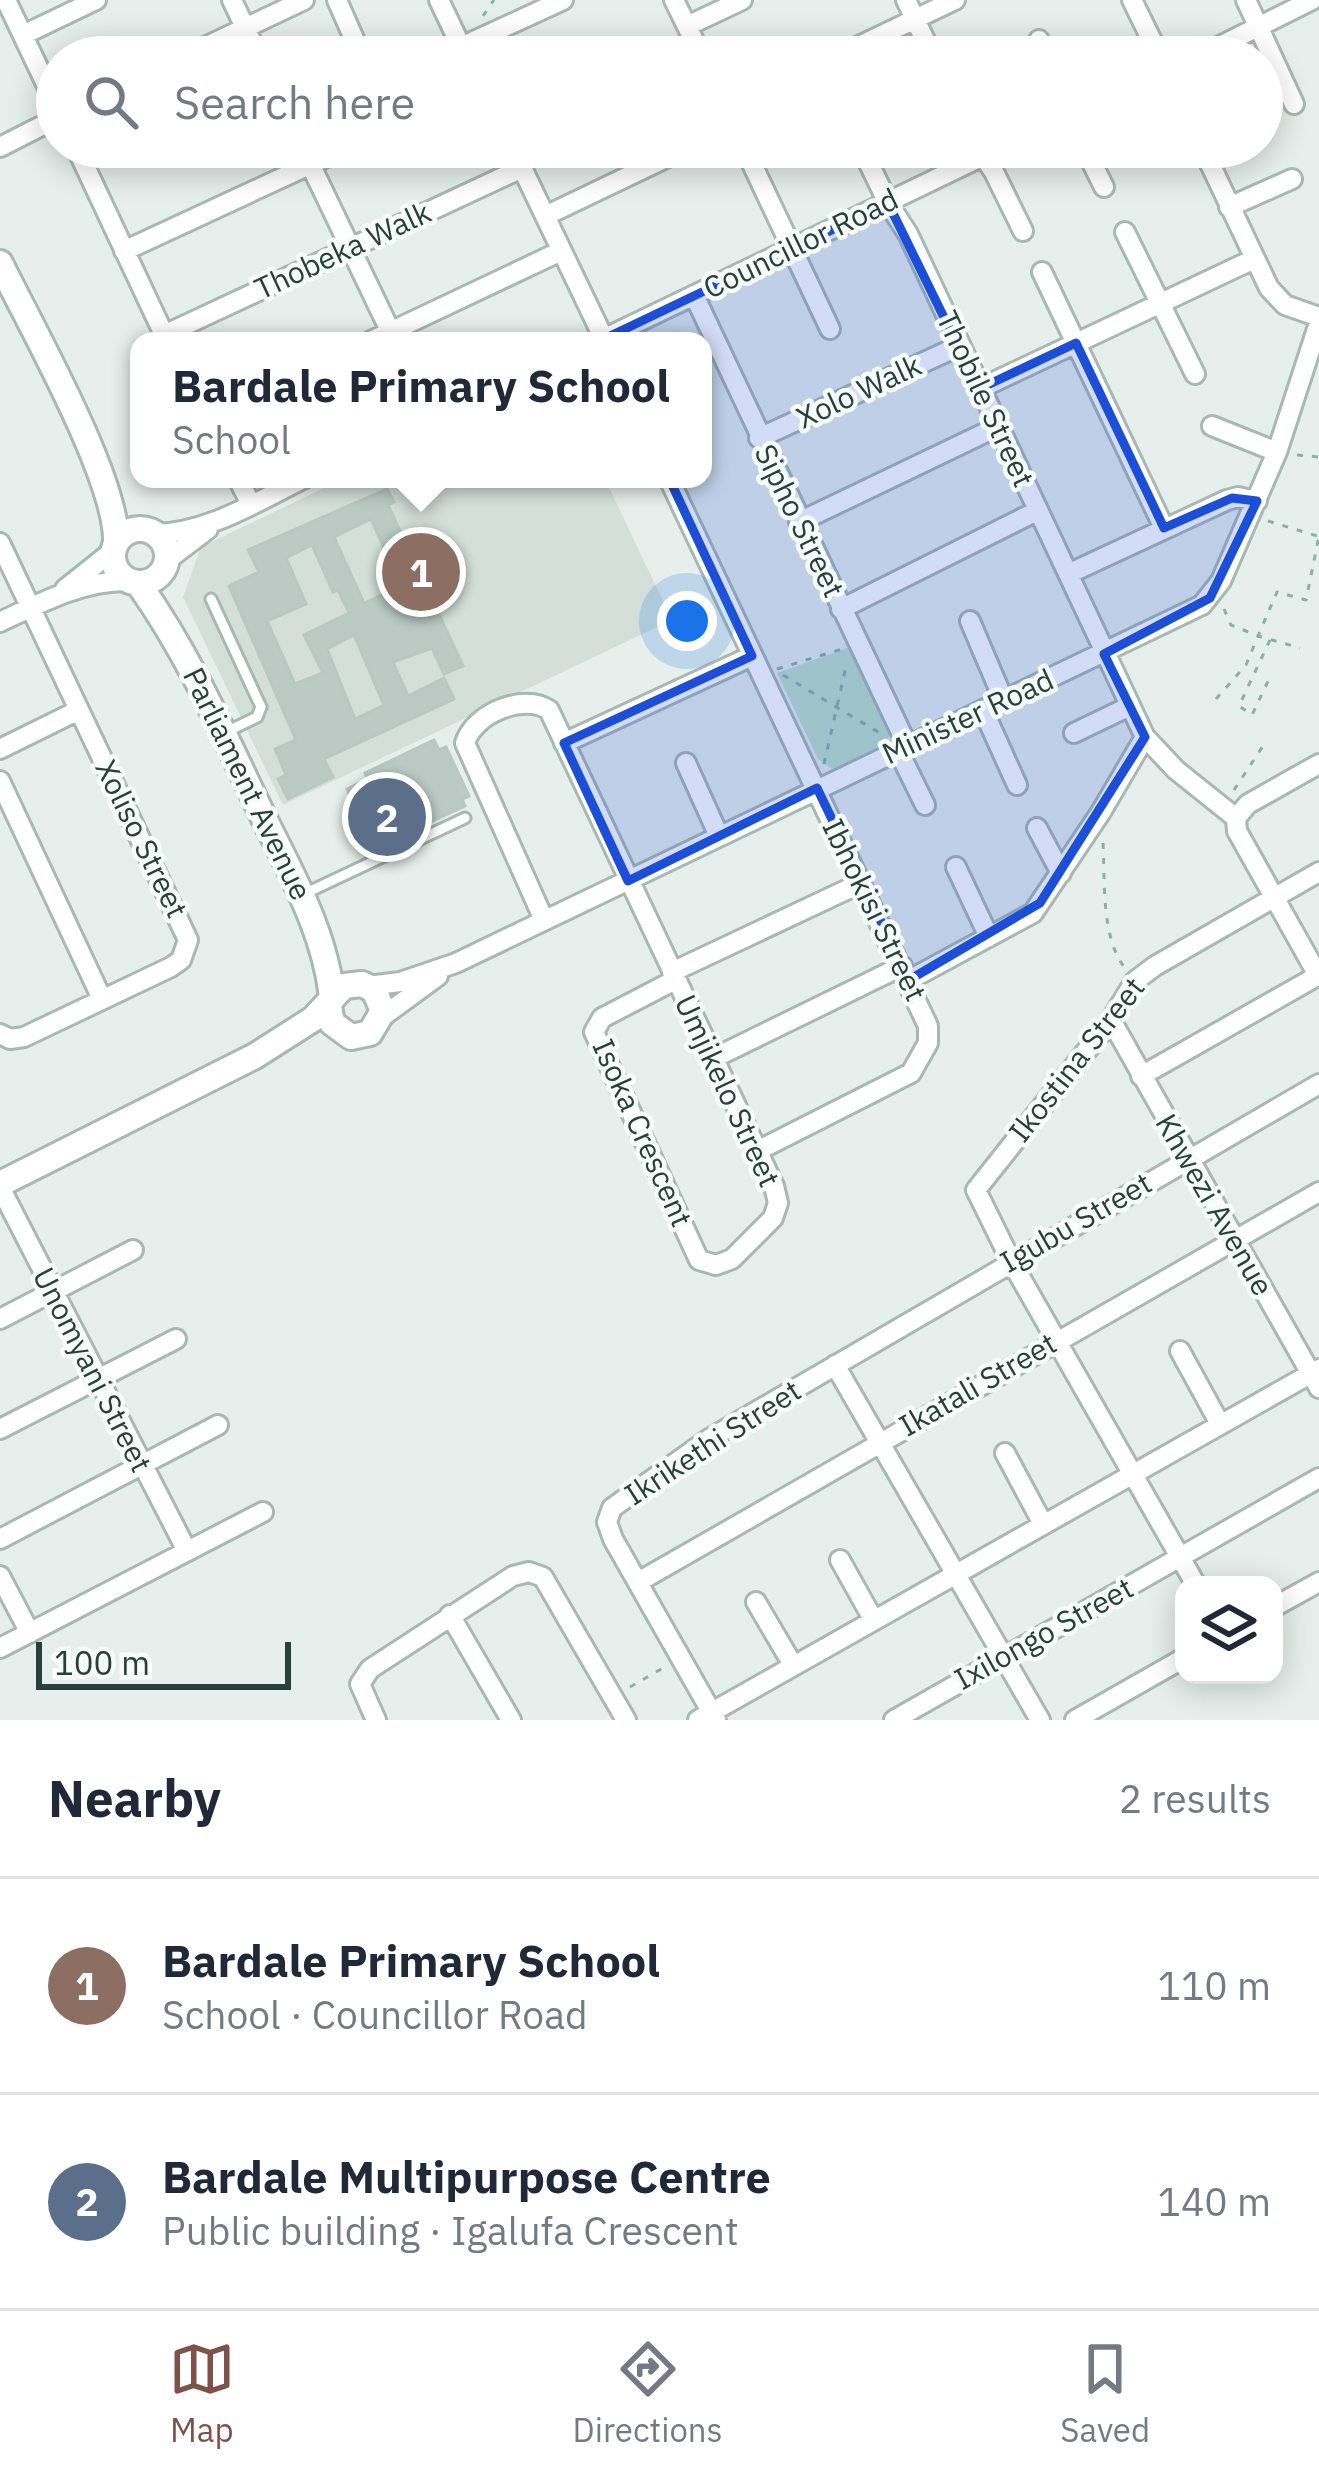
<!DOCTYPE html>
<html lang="en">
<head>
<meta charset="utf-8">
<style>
  :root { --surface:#fff; --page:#f2f2f3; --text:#1f2937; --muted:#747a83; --line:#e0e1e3; --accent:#7f5249 }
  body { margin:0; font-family:"IBM Plex Sans",sans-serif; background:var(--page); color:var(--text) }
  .controls { position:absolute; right:36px; bottom:36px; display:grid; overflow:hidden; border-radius:24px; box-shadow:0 6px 30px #0003 }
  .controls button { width:108px; height:108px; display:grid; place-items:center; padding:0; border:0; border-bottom:3px solid var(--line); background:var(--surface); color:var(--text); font:60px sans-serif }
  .scale { position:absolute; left:36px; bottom:30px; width:255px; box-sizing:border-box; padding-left:12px; border:6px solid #24423a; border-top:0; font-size:33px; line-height:42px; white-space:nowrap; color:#24423a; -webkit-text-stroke:9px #f7fbf9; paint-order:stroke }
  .you { position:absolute; left:687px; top:621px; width:42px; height:42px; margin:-30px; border:9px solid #fff; border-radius:50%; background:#1a73e8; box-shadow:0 0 0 18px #1a73e833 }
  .badge { display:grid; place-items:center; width:78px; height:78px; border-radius:50%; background:var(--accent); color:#fff; font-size:39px; font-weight:700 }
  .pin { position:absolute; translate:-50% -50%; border:6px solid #fff; box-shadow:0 3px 12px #0006 }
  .popup { position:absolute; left:130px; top:332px; width:582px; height:156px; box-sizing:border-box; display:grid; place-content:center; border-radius:24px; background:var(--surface); filter:drop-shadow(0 3px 9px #0005); font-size:39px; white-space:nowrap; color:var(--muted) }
  .popup b { font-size:45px; color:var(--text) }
  .popup::after { content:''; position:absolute; left:50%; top:100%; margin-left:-24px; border:24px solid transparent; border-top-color:var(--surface) }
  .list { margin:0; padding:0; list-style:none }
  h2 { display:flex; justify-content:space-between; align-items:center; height:156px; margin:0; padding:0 48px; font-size:51px }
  h2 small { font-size:39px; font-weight:400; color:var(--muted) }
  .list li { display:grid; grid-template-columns:78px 1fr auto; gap:36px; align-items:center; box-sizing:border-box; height:216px; padding:0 48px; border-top:3px solid var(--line) }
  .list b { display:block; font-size:45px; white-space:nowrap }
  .list p { margin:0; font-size:39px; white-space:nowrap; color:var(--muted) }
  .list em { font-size:39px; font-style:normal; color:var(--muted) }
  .icon { flex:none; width:66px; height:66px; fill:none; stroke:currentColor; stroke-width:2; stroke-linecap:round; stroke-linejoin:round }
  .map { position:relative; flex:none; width:1319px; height:1720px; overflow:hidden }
  .search { position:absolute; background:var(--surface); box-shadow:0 6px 30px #0003; left:36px; right:36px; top:36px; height:132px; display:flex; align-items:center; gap:30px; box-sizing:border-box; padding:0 42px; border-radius:66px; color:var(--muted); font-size:45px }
  .sheet { height:588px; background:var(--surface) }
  nav { display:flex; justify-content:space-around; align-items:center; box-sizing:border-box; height:168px; border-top:3px solid var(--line); background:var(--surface); font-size:33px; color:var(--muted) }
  nav a { display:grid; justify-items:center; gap:6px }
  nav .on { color:var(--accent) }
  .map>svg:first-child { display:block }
</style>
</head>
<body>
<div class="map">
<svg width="1319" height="1720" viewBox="0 0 1319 1720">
  <rect width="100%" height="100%" fill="#e6efeb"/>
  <path fill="#d4dfda" d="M343 479H605L672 620 283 805 183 597 201 547Z"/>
  <path fill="#bfe0c8" d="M850 647 890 734 885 745 832 769 818 759 777 673Z"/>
  <path fill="#bbcac4" stroke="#b8c9c2" stroke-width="3" fill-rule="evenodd" d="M387 489 394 502 388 505 463 666 444 674 432 648 393 662 408 696 444 678 454 699 324 759 333 777 288 799 278 779 286 775 275 749 296 740 229 586 259 572 248 550ZM371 519 401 586 364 603 334 537ZM312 545 333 592 338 590 349 613 304 635 323 673 295 684 267 621 306 604 286 558ZM354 635 384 705 355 719 327 649Z
    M434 740 439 750 446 747 469 796 462 799 465 806 396 838 393 834 363 848 351 822 360 818 347 789 368 779 365 773Z"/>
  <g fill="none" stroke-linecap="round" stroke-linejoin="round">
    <defs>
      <path id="service" d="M211 599 261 707 257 717 224 733
        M306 893 465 818"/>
      <path id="minor" d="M6 0 57 107
        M232 0 259 57
        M337 0 362 57
        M439 0 466 57
        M674 0 702 57
        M906 0 933 57
        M1132 0 1160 57
        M1246 0 1294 104
        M687 26 742 0
        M23 35 96 0
        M1039 40 1047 57
        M461 47 563 0
        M184 57 304 0
        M661 57 694 41
        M836 57 955 0
        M1198 57 1312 0
        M0 147 57 118
        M76 147 167 341
        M302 147 395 341
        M512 147 605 341
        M744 147 830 329
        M861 147 888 203 908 234 1145 737 1101 812 1033 913 909 980
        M977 147 994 172 1023 231
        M1084 147 1104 187
        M1202 147 1269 288 1285 305 1319 317
        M1229 207 1292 179
        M545 216 689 147
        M1125 232 1195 374
        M124 251 348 147
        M1042 272 1164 528
        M694 295 907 745
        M164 335 522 168
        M371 341 561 251
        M599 341 1002 147
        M979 389 1254 259
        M1212 426 1277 452
        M759 438 959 346
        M238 479 251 504
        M669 479 928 1026V1043L911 1073 759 1150
        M799 522 997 427
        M154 534C208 533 256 502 303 479
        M0 543 188 940 181 960 171 967 24 1037 10 1039 0 1034
        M166 561 208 529
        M1068 574 1227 500 1238 497 1257 501
        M65 589 114 550
        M841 609 1037 511
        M970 621 1004 701
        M0 622C40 603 83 580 129 581
        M984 712 1017 785
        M1074 733 1130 706
        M1145 737 1176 770 1236 818
        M564 743 752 656
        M0 749 77 711
        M898 750 925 805
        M686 763 719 836
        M1319 764 1248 804 1236 818 1237 831 1319 977
        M0 781 102 999
        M1037 828 1061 873
        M956 867 989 937
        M544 920 465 743C474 713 524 693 549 710L774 1186 778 1203 773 1218 732 1259 716 1265 699 1260 594 1032 602 1018 675 980
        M672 972 861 883
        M368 986 400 982 456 963 1202 605 1221 581 1277 452 1319 323
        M382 1017 438 976
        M1111 1020 1319 1388
        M714 1058 902 966
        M1141 1076 1319 975
        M0 1187 187 1551
        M0 1319 133 1250
        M1180 1351 1220 1424
        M835 1365 1040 1720
        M0 1429 176 1339
        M1005 1453 1043 1524
        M0 1539 218 1425
        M840 1560 873 1619
        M0 1576 30 1633
        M638 1582 1319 1192
        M1196 1585 1011 1261 976 1190 1111 1020 1135 981 1155 966 1319 872
        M756 1602 793 1665
        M1274 1607 1319 1582
        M450 1615 511 1720
        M0 1648 263 1512
        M376 1720 360 1684 370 1669 513 1576 529 1572 543 1577 626 1720
        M698 1720 1319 1369
        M716 1720 613 1539 607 1522 612 1508 709 1439 1319 1084
        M894 1720 1319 1478
        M1075 1720 1184 1658"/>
      <path id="tertiary" d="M0 263C31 327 119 481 116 544
        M113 556a27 27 0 1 1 54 0a27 27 0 1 1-54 0Z
        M138 583C188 653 223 732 260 810 289 870 325 930 332 998
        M0 1184 255 1056 313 1019 344 986 362 984 374 990 383 1011 370 1033 351 1037 332 1023 329 1006"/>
    </defs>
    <use href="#service" stroke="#a8b8b2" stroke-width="15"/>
    <use href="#minor" stroke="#a8b8b2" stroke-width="24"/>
    <use href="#tertiary" stroke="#a8b8b2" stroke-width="30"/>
    <path stroke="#86b3a5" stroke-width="3" stroke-dasharray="6 9" stroke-linecap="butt" d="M483 16 494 0
      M1297 455 1319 457
      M1268 521 1317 536
      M1224 609 1231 625 1258 636 1277 592 1306 600 1319 536
      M1270 640 1239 706 1252 715 1270 677
      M777 669 842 649
      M783 675 883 735
      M1216 699 1246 665 1258 636 1300 648
      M824 764 847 662
      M1234 790 1267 740
      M1103 843C1105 881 1101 938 1125 968
      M630 1687 663 1668"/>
    <use href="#service" stroke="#fff" stroke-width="9"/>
    <use href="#minor" stroke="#fff" stroke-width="18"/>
    <use href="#tertiary" stroke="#fff" stroke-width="24"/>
  </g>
  <path fill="#1d4ed8" fill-opacity="0.2" stroke="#1d4ed8" stroke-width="9" stroke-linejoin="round" d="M888 203 979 389 1076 343 1164 528 1232 498 1257 501 1210 598 1104 654 1145 737 1040 903 909 980 817 788 628 881 564 743 752 656 604 339Z"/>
  <g text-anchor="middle" stroke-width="9" stroke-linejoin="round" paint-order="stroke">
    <g font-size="30" fill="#24423a" stroke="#f7fbf9">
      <text transform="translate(801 244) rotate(-26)" y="10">Councillor Road</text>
      <text transform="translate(343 251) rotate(-25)" y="10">Thobeka Walk</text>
      <text transform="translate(859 392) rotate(-25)" y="10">Xolo Walk</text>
      <text transform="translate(985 399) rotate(65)" y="10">Thobile Street</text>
      <text transform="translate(799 521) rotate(64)" y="10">Sipho Street</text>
      <text transform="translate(968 717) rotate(-25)" y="10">Minister Road</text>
      <text transform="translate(247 784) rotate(64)" y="10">Parliament Avenue</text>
      <text transform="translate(141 839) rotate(64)" y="10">Xoliso Street</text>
      <text transform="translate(874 910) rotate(64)" y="10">Ibhokisi Street</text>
      <text transform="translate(1077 1060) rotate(-52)" y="10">Ikostina Street</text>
      <text transform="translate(727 1091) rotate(65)" y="10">Umjikelo Street</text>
      <text transform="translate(642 1133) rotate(66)" y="10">Isoka Crescent</text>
      <text transform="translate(1214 1205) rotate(60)" y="10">Khwezi Avenue</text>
      <text transform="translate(1076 1223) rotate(-30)" y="10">Igubu Street</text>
      <text transform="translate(92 1370) rotate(63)" y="10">Unomyani Street</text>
      <text transform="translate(978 1385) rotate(-30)" y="10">Ikatali Street</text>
      <text transform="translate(713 1443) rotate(-33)" y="10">Ikrikethi Street</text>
      <text transform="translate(1044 1634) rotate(-29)" y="10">Ixilongo Street</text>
    </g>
  </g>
</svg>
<div class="controls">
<button><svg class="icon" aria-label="layers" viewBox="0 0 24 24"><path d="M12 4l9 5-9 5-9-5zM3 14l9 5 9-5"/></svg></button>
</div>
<div class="scale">100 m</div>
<div class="you"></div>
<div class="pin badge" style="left:421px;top:572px;background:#8d6e63">1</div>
<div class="popup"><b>Bardale Primary School</b>School</div>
<div class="pin badge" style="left:387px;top:817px;background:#5c6f8a">2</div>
<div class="search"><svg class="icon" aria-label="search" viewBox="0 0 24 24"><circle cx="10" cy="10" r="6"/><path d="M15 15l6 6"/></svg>Search here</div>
</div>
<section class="sheet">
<h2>Nearby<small>2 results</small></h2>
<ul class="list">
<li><span class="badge" style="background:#8d6e63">1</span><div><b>Bardale Primary School</b><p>School · Councillor Road</p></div><em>110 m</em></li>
<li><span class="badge" style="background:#5c6f8a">2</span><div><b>Bardale Multipurpose Centre</b><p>Public building · Igalufa Crescent</p></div><em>140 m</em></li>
</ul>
</section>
<nav>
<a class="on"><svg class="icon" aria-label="map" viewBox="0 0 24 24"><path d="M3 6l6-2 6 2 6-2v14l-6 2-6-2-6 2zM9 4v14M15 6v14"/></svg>Map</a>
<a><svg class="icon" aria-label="directions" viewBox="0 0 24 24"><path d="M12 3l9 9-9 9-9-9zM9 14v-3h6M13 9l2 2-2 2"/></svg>Directions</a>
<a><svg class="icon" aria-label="saved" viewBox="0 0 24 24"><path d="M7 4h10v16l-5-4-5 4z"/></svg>Saved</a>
</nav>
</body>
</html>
